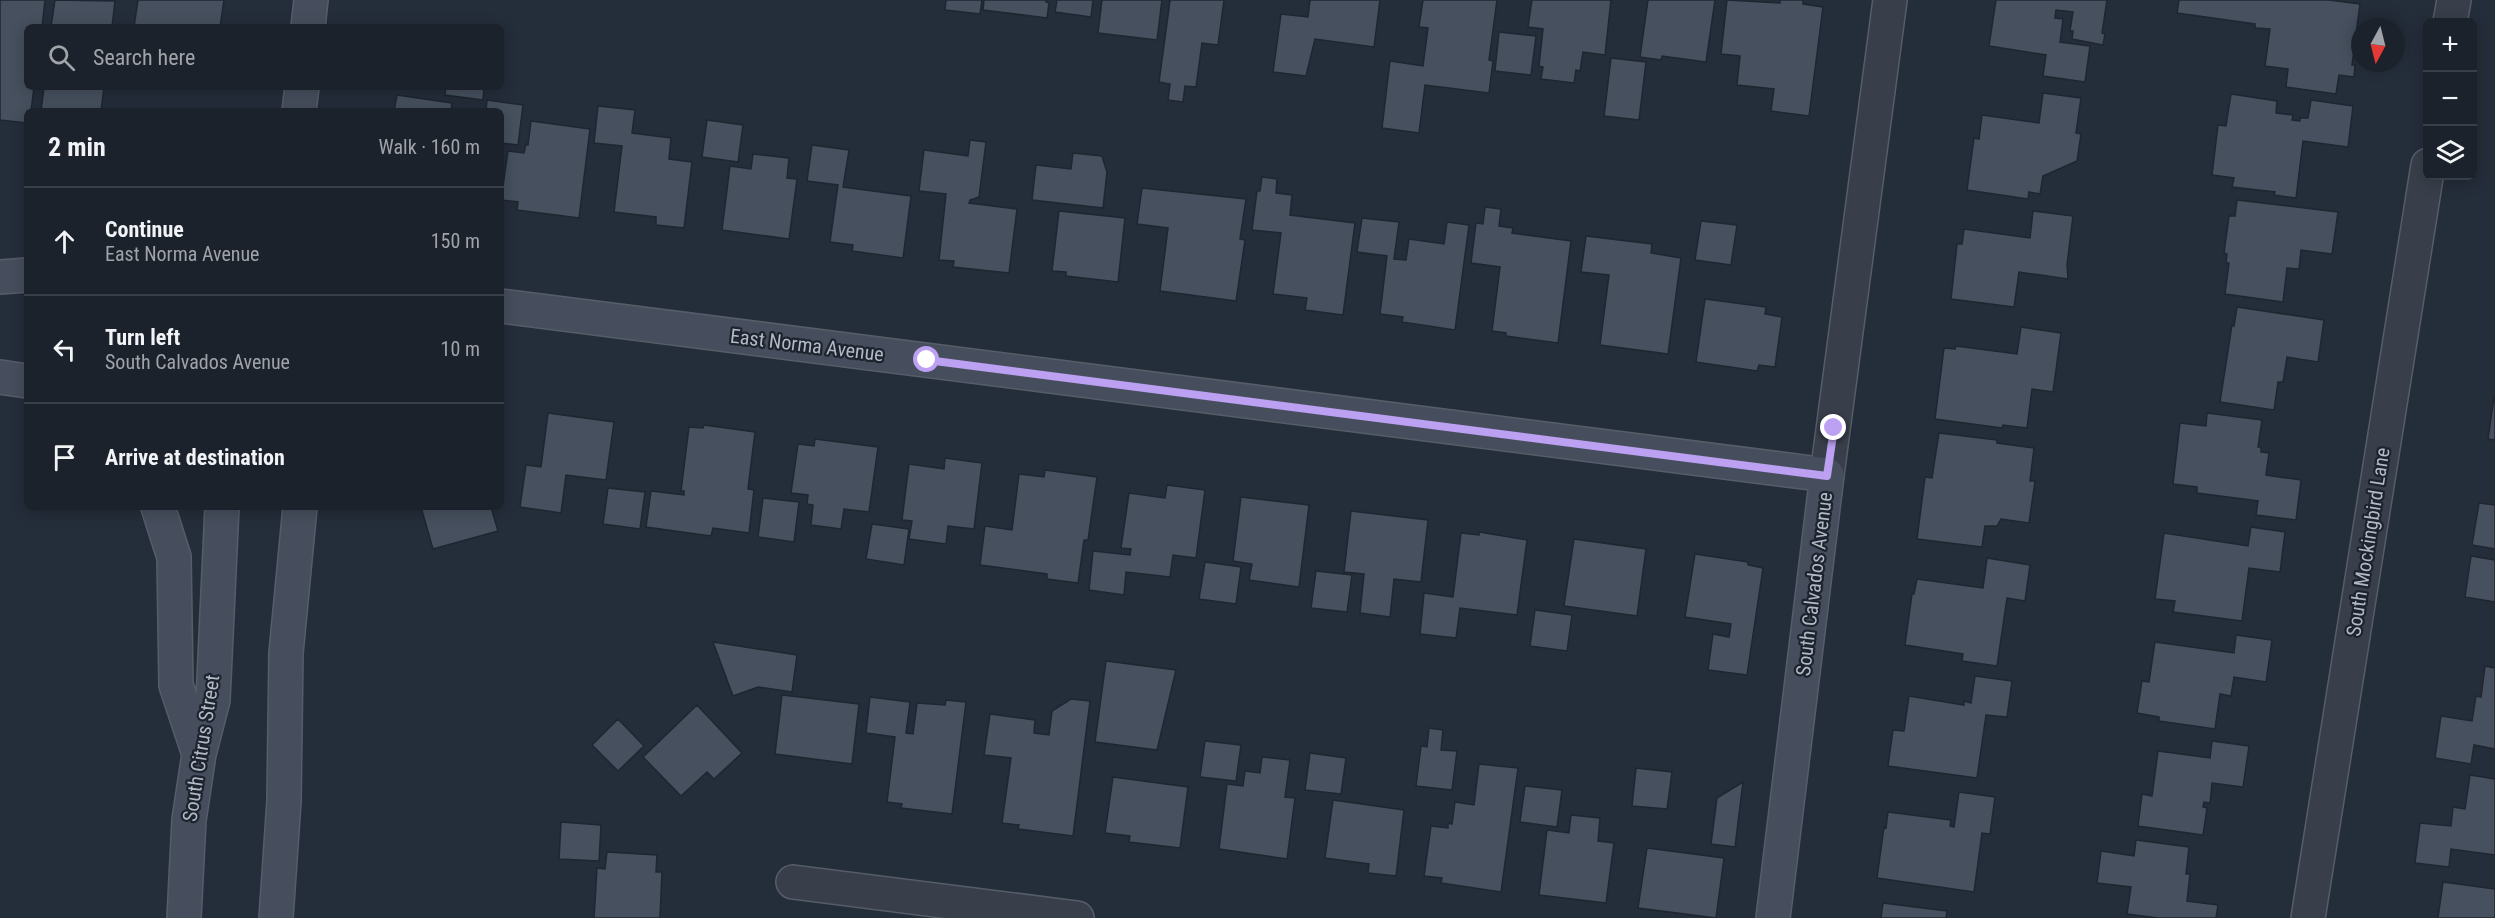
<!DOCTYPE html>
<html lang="en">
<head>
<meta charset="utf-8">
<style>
  :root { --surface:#1b222c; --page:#282f38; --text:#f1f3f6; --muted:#a0a4a9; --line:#393f48 }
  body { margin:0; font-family:"Roboto Condensed",sans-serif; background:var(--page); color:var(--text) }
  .controls { position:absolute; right:18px; top:18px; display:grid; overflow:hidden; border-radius:9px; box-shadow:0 3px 15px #0003 }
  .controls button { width:54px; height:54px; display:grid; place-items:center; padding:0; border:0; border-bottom:2px solid var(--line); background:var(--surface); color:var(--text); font:30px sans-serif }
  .compass { position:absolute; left:2351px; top:18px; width:54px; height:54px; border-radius:50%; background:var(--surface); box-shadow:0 3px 15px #0003; rotate:187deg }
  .stop { position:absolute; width:18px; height:18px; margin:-14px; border:4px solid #bca0f2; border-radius:50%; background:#fff }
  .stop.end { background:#bca0f2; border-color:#fff; box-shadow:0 2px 6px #0008 }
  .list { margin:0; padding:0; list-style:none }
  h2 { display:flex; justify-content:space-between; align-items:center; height:78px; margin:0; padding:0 24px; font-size:26px }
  h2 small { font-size:20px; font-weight:400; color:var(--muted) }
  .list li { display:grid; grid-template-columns:39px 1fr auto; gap:18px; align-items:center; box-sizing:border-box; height:108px; padding:0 24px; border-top:2px solid var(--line) }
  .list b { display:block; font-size:22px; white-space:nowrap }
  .list p { margin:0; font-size:20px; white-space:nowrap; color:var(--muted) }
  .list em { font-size:20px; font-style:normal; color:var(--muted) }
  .icon { flex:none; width:33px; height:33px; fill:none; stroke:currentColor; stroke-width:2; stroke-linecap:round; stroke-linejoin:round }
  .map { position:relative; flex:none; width:2495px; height:918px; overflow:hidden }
  .search { position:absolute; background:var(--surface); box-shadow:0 3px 15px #0003; left:24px; top:24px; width:480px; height:66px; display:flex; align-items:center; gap:15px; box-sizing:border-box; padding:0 21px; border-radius:9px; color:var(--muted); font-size:22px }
  .panel { position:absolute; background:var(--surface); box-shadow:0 3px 15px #0003; left:24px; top:108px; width:480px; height:402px; border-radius:9px }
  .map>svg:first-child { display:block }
</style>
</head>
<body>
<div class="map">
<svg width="2495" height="918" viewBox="0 0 2495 918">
  <rect width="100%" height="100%" fill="#242d3a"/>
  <path fill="#46505e" stroke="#1f2631" stroke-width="1.5" d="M0 0H45L42 27H27V87H34L31 111H27V123L0 120Z
    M55 0 115 1 112 27H51Z
    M138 0H224L220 27H134Z
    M946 0H982L980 14 945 10Z
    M984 0H1046V2L1049 3 1047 18 983 10Z
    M1057 0H1093L1091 17 1055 12Z
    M1102 0H1162L1157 40 1098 33Z
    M1224 0 1218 45 1202 43 1196 87 1185 86 1183 102 1168 100 1170 84 1159 82 1170 1 1168 0Z
    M1310 0H1380L1374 47 1315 39 1306 76 1273 72 1281 14 1308 17Z
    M1423 0H1497L1489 60 1493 61 1489 93 1425 85 1419 133 1382 128 1390 61 1423 66 1428 28 1419 27Z
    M1532 0H1611L1605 55 1583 52 1580 71 1576 70 1574 83 1541 79 1543 67 1539 66 1543 29 1528 27Z
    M1648 0H1715L1706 62 1662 56 1661 60 1640 57Z
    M1727 0 1780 3V0H1803V4L1823 7 1809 116 1771 111 1774 89 1737 85 1740 56 1721 54Z
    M1996 0H2107L2102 33 2105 34 2103 45 2072 39 2073 31H2070L2073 12 2056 10 2055 18 2063 19 2060 42 2090 46 2085 82 2043 76 2046 55 1989 46Z
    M2179 0H2329L2360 4 2352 65H2355L2354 77 2339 75 2336 94 2286 87 2288 69 2265 66 2270 29 2255 28V24L2177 13Z
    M1499 32 1536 36 1531 75 1495 71Z
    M1611 58 1646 62 1639 120 1604 116Z
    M44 87H104L101 111H41Z
    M446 87H484L483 100 445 95Z
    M2043 93 2081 98 2076 133 2081 134 2077 161 2043 176 2040 194 2029 192 2028 199 1967 190 1974 138 1979 139 1982 115 2039 123Z
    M2231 94 2277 101 2276 113 2293 115 2292 120 2300 121V118H2308L2311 100 2353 106 2348 147 2303 141 2296 198 2274 195 2275 192 2232 187 2234 178 2212 175 2218 125 2226 126Z
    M397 95 452 103 451 111H394Z
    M487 100 523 105 518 145 501 143V111H486Z
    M598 106 635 110 632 133 671 138 669 159 692 162 684 228 656 225V217L614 212 622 146 594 143Z
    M707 120 743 125 738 162 702 157Z
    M531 121 590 129 579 218 517 210 518 202 501 200 508 151 524 153 526 144 528 145Z
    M970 140 986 142 979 197 970 200 969 203 1017 209 1009 273 953 267 954 261 939 260 946 194 919 191 924 150 968 156Z
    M812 145 849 150 843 187 911 196 903 258 852 251 853 245 830 242 838 185 807 181Z
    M1073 153 1102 156 1107 172 1103 208 1032 200 1036 165 1071 169Z
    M753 154 789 158 787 178 797 179 789 239 722 230 730 166 751 169Z
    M1262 177 1277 179 1276 193 1292 195 1290 215 1355 223 1343 315 1305 310 1307 298 1273 294 1281 233 1252 230 1257 191H1260Z
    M1142 188 1246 199 1240 239 1245 240 1236 301 1160 291 1168 228 1137 224Z
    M2237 200 2338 212 2332 254 2301 250 2299 269 2287 268 2283 302 2225 294 2229 263H2226L2227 254 2224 253 2229 216H2235Z
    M1485 207 1501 209 1499 226 1513 228 1512 233 1571 241 1558 343 1506 336V333L1492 331 1500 267 1471 263 1476 223 1483 224Z
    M1059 211 1125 218 1118 282 1066 276V272L1052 271Z
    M2033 211 2073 216 2067 265 2068 279 2019 272 2014 307 1951 299 1957 244H1962L1964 229 2030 238Z
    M1362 218 1399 222 1394 259 1406 260 1409 239 1444 244 1447 222 1469 225 1455 330 1402 322 1403 317 1380 314 1387 256 1357 252Z
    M1701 221 1737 225 1731 265 1695 260Z
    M1586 236 1652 244 1651 253 1681 258 1668 354 1600 345 1609 275 1581 272Z
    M1705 299 1766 307 1765 314 1782 317 1775 367 1759 365 1757 371 1696 362Z
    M2237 307 2324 320 2318 362 2287 357 2283 382H2278L2274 410 2220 402 2232 325 2234 326Z
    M2021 327 2061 333 2053 392 2032 389 2027 428 2003 425 2002 428 1935 419 1944 348 1955 349 1956 346 2017 354Z
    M2494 397H2495V440L2488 439Z
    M548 413 614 422 606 480 566 475 561 513 520 507 526 465 541 467Z
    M2207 413 2262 420 2258 447H2261V452L2269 453 2266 475 2301 480 2296 520 2256 515 2258 501 2197 493V487L2173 484 2180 423 2206 426Z
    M704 425 755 432 748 489 754 490 749 533 713 528 711 536 646 527 651 491 684 495V491H681L689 427 703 428Z
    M1939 433 1997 440V443L2034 448 2030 481H2035L2029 523 2001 519 1997 526H1985L1982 547 1917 539 1925 477 1932 478Z
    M815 439 878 447 869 512 844 509 841 529 811 525 813 505 807 504 808 495 791 493 798 444 814 446Z
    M945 458 982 463 974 529 948 526 946 544 909 539 912 521 902 520 909 464 944 469Z
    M1045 470 1097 477 1088 540H1084L1078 583 1047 579V574L980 565 985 526 1012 530 1019 474 1044 477Z
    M1167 485 1205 490 1196 558 1173 555 1170 577 1126 572 1124 595 1089 590 1093 551 1130 555 1131 549 1121 548 1129 493 1165 498Z
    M608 488 645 492 640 529 603 524Z
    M1241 497 1309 505 1299 587 1249 580 1252 564 1233 561Z
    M763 498 799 502 794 542 758 537Z
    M2479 503 2495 505V549L2472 545Z
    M421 507H491L498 531 433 549Z
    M1351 511 1428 520 1421 582 1394 579 1390 617 1360 613 1364 574 1344 572Z
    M872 524 909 529 904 565 866 559Z
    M2251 527 2285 532 2280 572 2249 568 2242 621 2173 612 2175 601 2155 599 2164 533 2248 546Z
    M1479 532 1527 540 1517 615 1460 608 1456 638 1420 634 1424 593 1453 597 1461 533 1479 535Z
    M1574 539 1646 549 1637 616 1564 606Z
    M1695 554 1748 562V565L1763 568 1747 675 1708 670 1713 634 1729 637 1731 624 1685 617Z
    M2471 556 2495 560V602L2465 597Z
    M1987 558 2030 565 2025 601 2007 598 1997 666 1962 661 1963 654 1905 645 1912 594H1914L1917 579 1983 588Z
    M1205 562 1241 567 1236 604 1199 599Z
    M1316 571 1352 575 1347 612 1311 608Z
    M1535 610 1572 615 1567 651 1530 646Z
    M2236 635 2272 640 2266 682 2234 677 2231 696 2220 694 2215 729 2159 721V717L2137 713 2142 681 2149 682 2155 642 2234 653Z
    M713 642 797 655 792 692 758 687 733 696Z
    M1106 661 1176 670 1157 750 1095 742Z
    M2485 666 2495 668V749L2474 745 2471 764 2435 758 2441 716 2472 721 2476 696 2481 697Z
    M1975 676 2012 681 2007 717 1986 715 1977 778 1888 766 1893 730 1904 731 1909 696 1964 705V701L1971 703Z
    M782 695 859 704 852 764 775 754Z
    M870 697 910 702 906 733 913 734 917 703 945 705 946 700 966 702 952 814 901 808 902 804 887 802 895 737 866 733Z
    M1071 699 1090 701 1073 836 1018 829 1019 825 1002 823 1011 758 984 755 990 714 1035 720 1034 733 1049 735 1052 711Z
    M697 705 742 753 714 779 707 772 681 796 643 757Z
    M618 719 644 746 618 771 592 745Z
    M1429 728 1443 730 1441 750 1457 751 1452 790 1416 786 1421 746 1427 747Z
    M1205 741 1241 745 1236 781 1200 777Z
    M2212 741 2249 746 2243 787 2212 783 2210 803 2204 802 2203 807 2207 808 2203 835 2138 826 2142 794 2152 796 2158 751 2210 758Z
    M1310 753 1346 758 1341 794 1305 790Z
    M1262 757 1290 760 1285 797 1295 798 1287 859 1219 849 1227 784 1243 786 1245 771 1260 773Z
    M1479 764 1518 768 1501 892 1441 883 1442 878 1424 876 1431 826 1448 828V823L1452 824 1455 802 1474 805Z
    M1636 768 1672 772 1667 809 1632 806Z
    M2470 775 2495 779V855L2451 849 2449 867 2415 863 2420 823 2451 826 2453 807 2465 809Z
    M1113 777 1188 787 1180 848 1129 842 1130 836 1105 833Z
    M1743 782 1735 847 1711 844 1717 798Z
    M1525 786 1562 790 1557 827 1520 822Z
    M1959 792 1995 797 1990 834 1982 833 1974 892 1877 878 1884 827 1886 828 1888 812 1951 820 1950 826 1954 827Z
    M1333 800 1404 810 1396 876 1368 873 1369 864 1325 858Z
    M1571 815 1600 818 1598 841 1614 843 1606 903 1539 895 1547 830 1569 833Z
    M561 822 601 825 599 861 559 859Z
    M2136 840 2189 847 2186 874H2190L2187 901 2218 905 2216 918H2158L2127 914 2131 887 2097 883 2101 851 2134 856Z
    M1647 848 1724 858 1716 918 1638 908Z
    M607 852 657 855 656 872H662L660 918H594L597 868 605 869Z
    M2443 882 2495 889V918H2438Z
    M1883 903 1947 911 1946 918H1881Z"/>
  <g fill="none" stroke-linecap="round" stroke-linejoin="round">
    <defs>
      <path id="street" d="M2450 22 2454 0
        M1827 475 1890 0
        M793 882 1077 918
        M2308 918 2428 165"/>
      <path id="secondary" d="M308 27 311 0
        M299 111 302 87
        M0 277 27 275
        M501 306 1827 475 1773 918
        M0 377 27 381
        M158 507 174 557 176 685 199 754
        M184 918 189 820 199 754 213 700 222 507
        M276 918 284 801 286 653 300 507"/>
    </defs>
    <use href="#street" stroke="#565d68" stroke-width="36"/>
    <use href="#secondary" stroke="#565d68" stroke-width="36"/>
    <use href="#street" stroke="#383f4a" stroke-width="33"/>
    <use href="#secondary" stroke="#464e5d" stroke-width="33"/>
  </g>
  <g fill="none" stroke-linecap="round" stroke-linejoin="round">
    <path stroke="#bca0f2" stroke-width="8" d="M927 360 1827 476 1834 428"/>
  </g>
  <g text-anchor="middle" stroke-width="4.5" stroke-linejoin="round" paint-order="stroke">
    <g font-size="20" fill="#b3bac6" stroke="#1d242f">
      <text transform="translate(807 345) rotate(7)" y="7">East Norma Avenue</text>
      <text transform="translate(2368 542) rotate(-81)" y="7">South Mockingbird Lane</text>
      <text transform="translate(1814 584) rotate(-83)" y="7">South Calvados Avenue</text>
      <text transform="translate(201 748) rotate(-81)" y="7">South Citrus Street</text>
    </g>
  </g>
</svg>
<div class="controls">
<button>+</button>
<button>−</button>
<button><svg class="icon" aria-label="layers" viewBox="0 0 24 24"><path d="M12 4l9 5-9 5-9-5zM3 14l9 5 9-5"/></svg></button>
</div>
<svg class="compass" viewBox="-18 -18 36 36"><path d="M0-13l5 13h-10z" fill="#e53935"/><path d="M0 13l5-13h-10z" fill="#a0a4a9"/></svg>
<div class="stop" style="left:927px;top:360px"></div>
<div class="stop end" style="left:1834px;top:428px"></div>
<div class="search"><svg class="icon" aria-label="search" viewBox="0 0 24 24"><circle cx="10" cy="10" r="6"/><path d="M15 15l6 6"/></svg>Search here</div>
<section class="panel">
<h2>2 min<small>Walk · 160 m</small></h2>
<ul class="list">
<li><svg class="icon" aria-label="ahead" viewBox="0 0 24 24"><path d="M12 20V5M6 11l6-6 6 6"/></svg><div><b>Continue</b><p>East Norma Avenue</p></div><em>150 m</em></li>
<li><svg class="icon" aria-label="left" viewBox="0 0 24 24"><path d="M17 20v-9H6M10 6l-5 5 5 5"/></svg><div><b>Turn left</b><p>South Calvados Avenue</p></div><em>10 m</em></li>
<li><svg class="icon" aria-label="arrive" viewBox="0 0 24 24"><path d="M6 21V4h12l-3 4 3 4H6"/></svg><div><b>Arrive at destination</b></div></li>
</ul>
</section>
</div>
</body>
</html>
